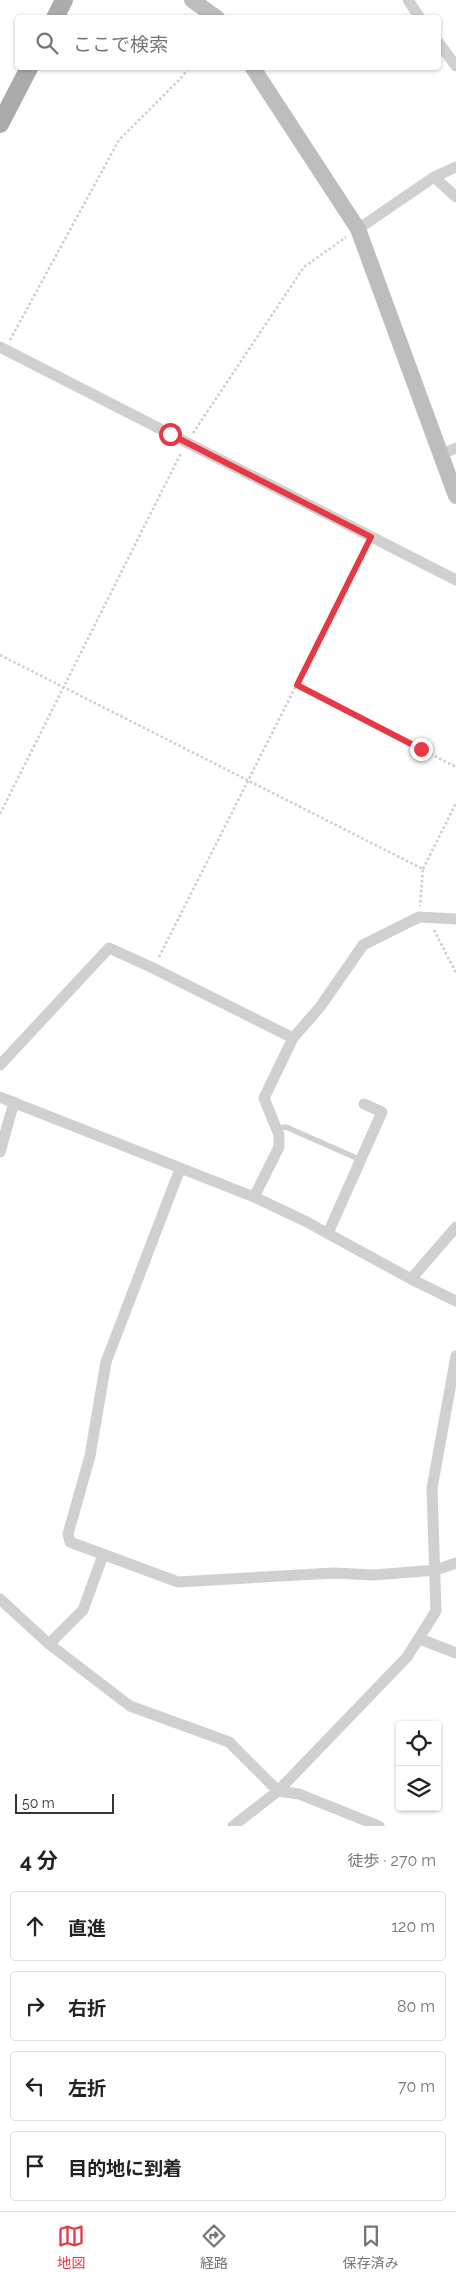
<!DOCTYPE html>
<html lang="ja">
<head>
<meta charset="utf-8">
<style>
  :root { --surface:#fff; --page:#f2f2f2; --text:#222; --muted:#767676; --line:#e0e0e0; --accent:#e63946 }
  body { margin:0; font-family:Raleway,"Noto Sans JP",sans-serif; background:var(--page); color:var(--text) }
  .controls { position:absolute; right:15px; bottom:15px; display:grid; overflow:hidden; border-radius:5px; box-shadow:0 1px 4px #0004 }
  .controls button { width:45px; height:45px; display:grid; place-items:center; padding:0; border:0; border-bottom:1px solid var(--line); background:var(--surface); color:var(--text); font:25px sans-serif }
  .scale { position:absolute; left:15px; bottom:12px; width:99px; box-sizing:border-box; padding-left:5px; border:2px solid #333; border-top:0; font-size:14px; line-height:18px; white-space:nowrap; color:#333; -webkit-text-stroke:4px #fff; paint-order:stroke }
  .stop { position:absolute; width:15px; height:15px; margin:-11px; border:4px solid #e63946; border-radius:50%; background:#fff }
  .stop.end { background:#e63946; border-color:#fff; box-shadow:0 1px 5px #0008 }
  .list { margin:0; padding:0; list-style:none }
  h2 { display:flex; justify-content:space-between; align-items:center; height:65px; margin:0; padding:0 20px; font-size:21px }
  h2 small { font-size:16px; font-weight:400; color:var(--muted) }
  .list li { display:grid; grid-template-columns:32px 1fr auto; gap:15px; align-items:center; box-sizing:border-box; height:70px; margin:0 10px 10px; padding:0 10px; border:1px solid var(--line); border-radius:5px }
  .list b { display:block; font-size:19px; white-space:nowrap }
  .list em { font-size:16px; font-style:normal; color:var(--muted) }
  .icon { flex:none; width:28px; height:28px; fill:none; stroke:currentColor; stroke-width:2; stroke-linecap:round; stroke-linejoin:round }
  .map { position:relative; flex:none; width:456px; height:1826px; overflow:hidden }
  .search { position:absolute; background:var(--surface); box-shadow:0 1px 4px #0004; left:15px; right:15px; top:15px; height:55px; display:flex; align-items:center; gap:12px; box-sizing:border-box; padding:0 18px; border-radius:5px; color:var(--muted); font-size:19px }
  .sheet { height:385px; background:var(--surface) }
  nav { display:flex; justify-content:space-around; align-items:center; box-sizing:border-box; height:70px; border-top:1px solid var(--line); background:var(--surface); font-size:14px; color:var(--muted) }
  nav a { display:grid; justify-items:center; gap:2px }
  nav .on { color:var(--accent) }
  .map>svg:first-child { display:block }
</style>
</head>
<body>
<div class="map">
<svg width="456" height="1826" viewBox="0 0 456 1826">
  <rect width="100%" height="100%" fill="#fff"/>
  <g fill="none" stroke-linecap="round" stroke-linejoin="round">
    <path stroke="#cdcdcd" stroke-width="2.5" stroke-dasharray="2.5 2.5" stroke-linecap="butt" d="M10 340 119 140 180 79 189 68
      M193 433 304 267 346 237
      M0 655 423 869 420 906
      M297 685 456 767
      M0 814 181 453
      M423 869 456 803
      M434 930 456 973
      M159 957 366 547"/>
    <path stroke="#d0d0d0" stroke-width="5.5" d="M276 1128 286 1127 361 1160"/>
    <path stroke="#d0d0d0" stroke-width="11" d="M408 0 420 18
      M438 42 456 66
      M434 177 456 197
      M358 229 434 177 456 167
      M0 347 456 580
      M439 455 456 448
      M0 1065 109 948 153 968 293 1038
      M0 1097 254 1197 305 1221 411 1279 456 1301
      M0 1152 14 1102
      M180 1169 106 1362 90 1456 68 1534 70 1542 178 1582 334 1573 374 1575 436 1570 456 1563
      M254 1197 279 1147V1135L264 1098 293 1038 320 1007 363 945 419 917 456 919
      M328 1233 382 1112 364 1104
      M411 1279 456 1227
      M0 1599 49 1644 130 1706 229 1742 278 1791 299 1794 379 1826
      M420 1639 456 1653
      M49 1644 83 1610 103 1555
      M233 1826 278 1791 407 1657 436 1611 432 1488 456 1356"/>
    <path stroke="#bdbdbd" stroke-width="16" d="M192 0 217 18
      M253 68 358 229 456 496"/>
    <path stroke="#ababab" stroke-width="18" d="M55 18 64 0
      M0 124 29 68"/>
  </g>
  <g fill="none" stroke-linecap="round" stroke-linejoin="round">
    <path stroke="#e63946" stroke-width="6" d="M170 434 371 537 297 685 421 749"/>
  </g>
</svg>
<div class="controls">
<button><svg class="icon" aria-label="locate" viewBox="0 0 24 24"><circle cx="12" cy="12" r="6"/><path d="M12 2v4M12 18v4M2 12h4M18 12h4"/></svg></button>
<button><svg class="icon" aria-label="layers" viewBox="0 0 24 24"><path d="M12 4l9 5-9 5-9-5zM3 14l9 5 9-5"/></svg></button>
</div>
<div class="scale">50 m</div>
<div class="stop" style="left:170px;top:434px"></div>
<div class="stop end" style="left:421px;top:749px"></div>
<div class="search"><svg class="icon" aria-label="search" viewBox="0 0 24 24"><circle cx="10" cy="10" r="6"/><path d="M15 15l6 6"/></svg>ここで検索</div>
</div>
<section class="sheet">
<h2>4 分<small>徒歩 · 270 m</small></h2>
<ul class="list">
<li><svg class="icon" aria-label="ahead" viewBox="0 0 24 24"><path d="M12 20V5M6 11l6-6 6 6"/></svg><div><b>直進</b></div><em>120 m</em></li>
<li><svg class="icon" aria-label="right" viewBox="0 0 24 24"><path d="M7 20v-9h11M14 6l5 5-5 5"/></svg><div><b>右折</b></div><em>80 m</em></li>
<li><svg class="icon" aria-label="left" viewBox="0 0 24 24"><path d="M17 20v-9H6M10 6l-5 5 5 5"/></svg><div><b>左折</b></div><em>70 m</em></li>
<li><svg class="icon" aria-label="arrive" viewBox="0 0 24 24"><path d="M6 21V4h12l-3 4 3 4H6"/></svg><div><b>目的地に到着</b></div></li>
</ul>
</section>
<nav>
<a class="on"><svg class="icon" aria-label="map" viewBox="0 0 24 24"><path d="M3 6l6-2 6 2 6-2v14l-6 2-6-2-6 2zM9 4v14M15 6v14"/></svg>地図</a>
<a><svg class="icon" aria-label="directions" viewBox="0 0 24 24"><path d="M12 3l9 9-9 9-9-9zM9 14v-3h6M13 9l2 2-2 2"/></svg>経路</a>
<a><svg class="icon" aria-label="saved" viewBox="0 0 24 24"><path d="M7 4h10v16l-5-4-5 4z"/></svg>保存済み</a>
</nav>
</body>
</html>
